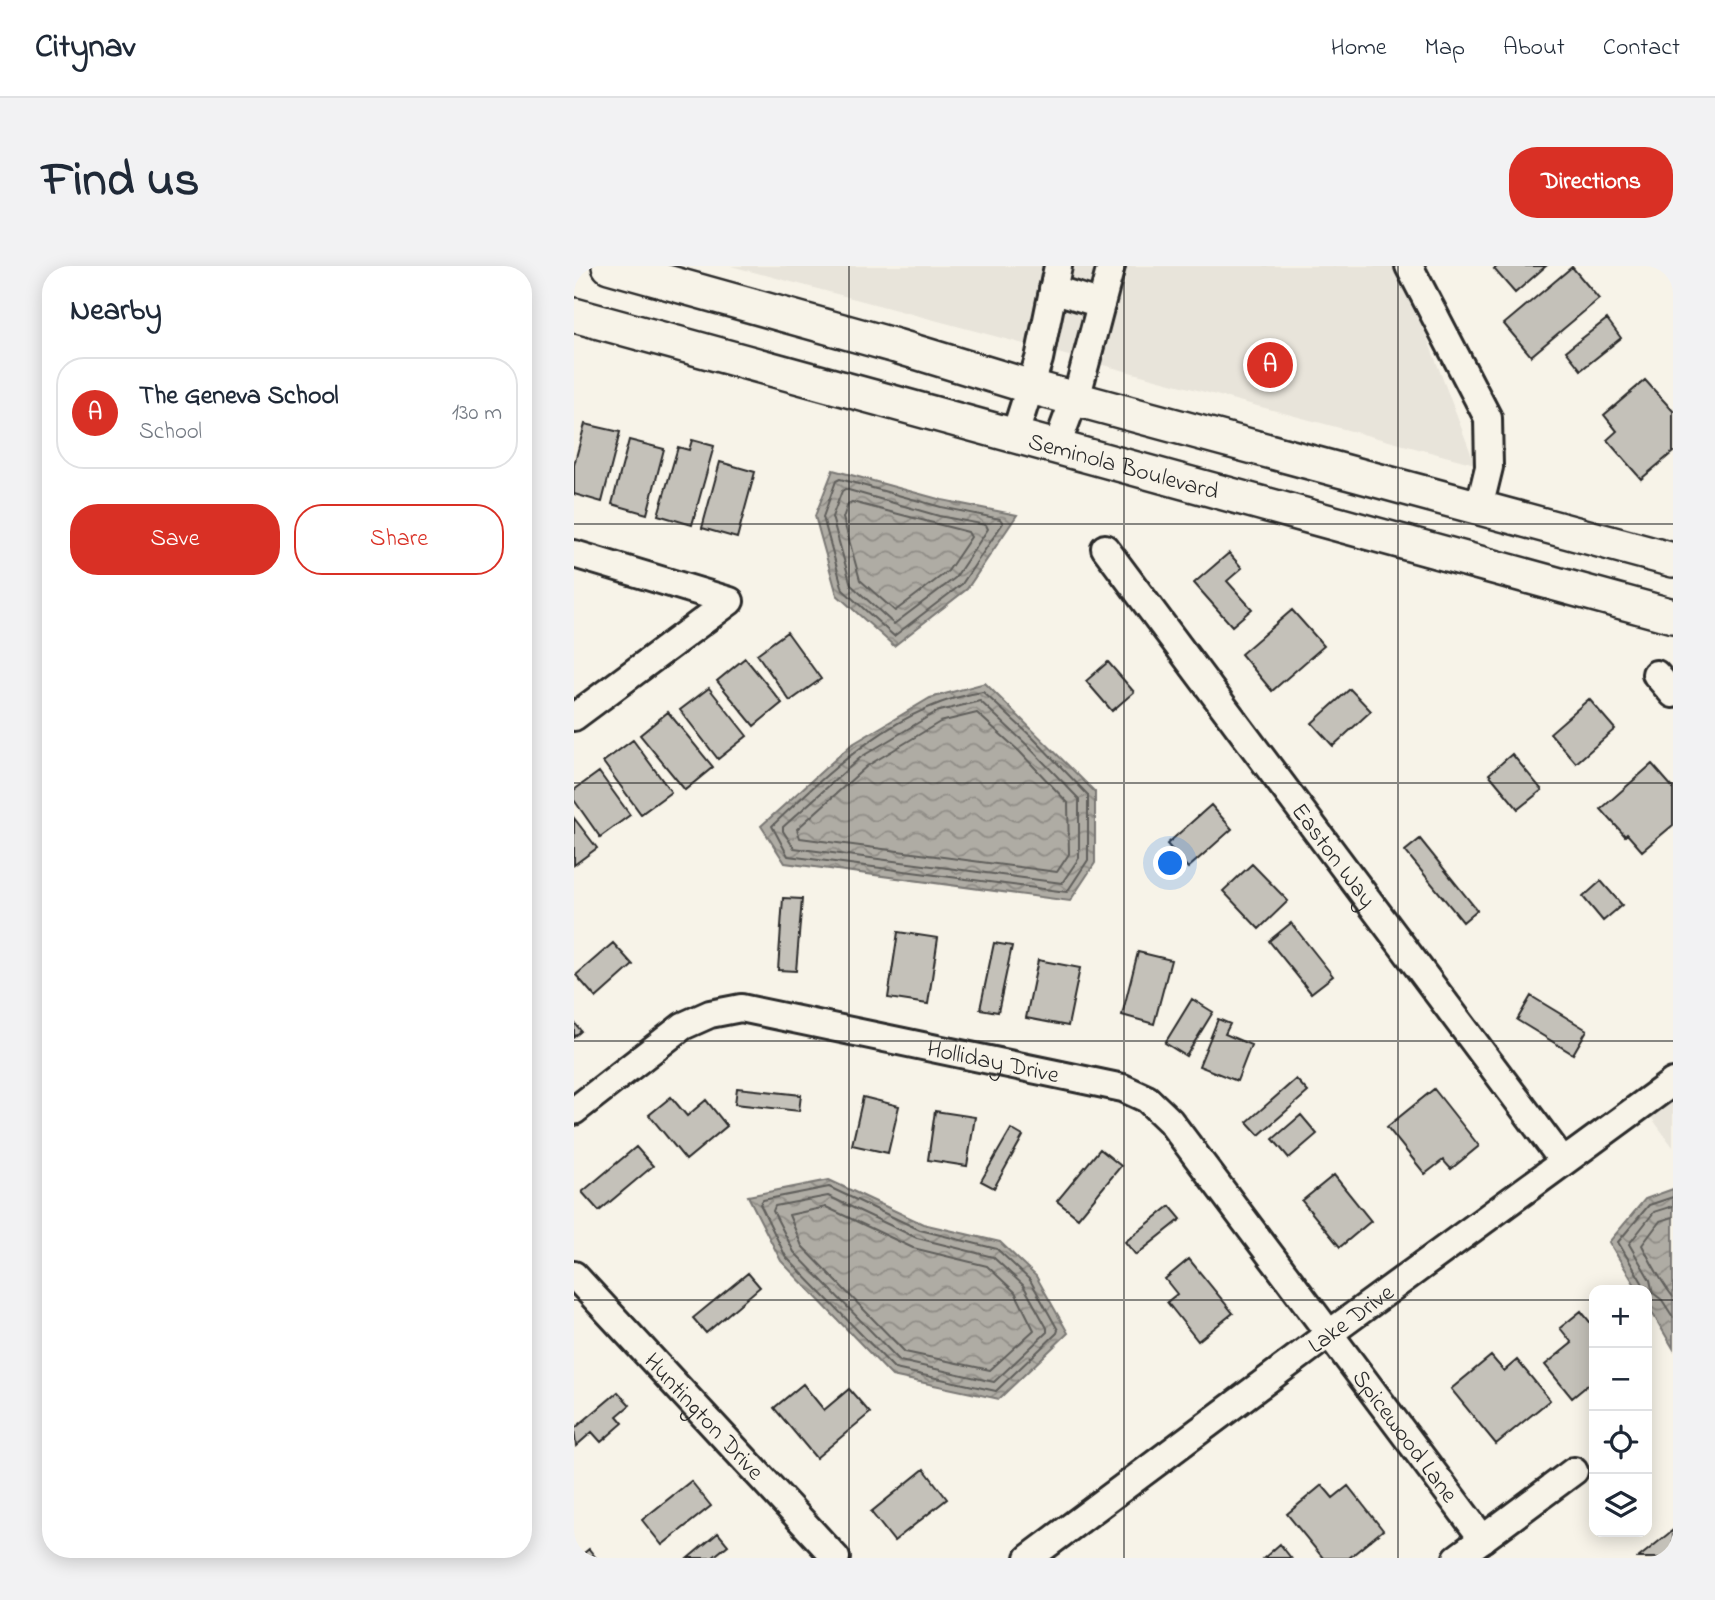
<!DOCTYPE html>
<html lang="en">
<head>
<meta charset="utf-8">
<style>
  :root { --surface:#fff; --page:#f2f2f3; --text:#1f2937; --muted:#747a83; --line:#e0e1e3; --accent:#d93025 }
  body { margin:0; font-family:"Indie Flower",sans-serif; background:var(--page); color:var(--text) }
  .controls { position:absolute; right:21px; bottom:21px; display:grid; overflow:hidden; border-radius:14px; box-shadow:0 4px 18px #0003 }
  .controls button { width:63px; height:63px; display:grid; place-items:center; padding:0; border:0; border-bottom:2px solid var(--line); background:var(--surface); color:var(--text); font:35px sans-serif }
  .you { position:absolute; left:597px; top:598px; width:24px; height:24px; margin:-18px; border:5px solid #fff; border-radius:50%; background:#1a73e8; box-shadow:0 0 0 10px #1a73e833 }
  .badge { display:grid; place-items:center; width:46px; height:46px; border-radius:50%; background:var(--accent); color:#fff; font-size:23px; font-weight:700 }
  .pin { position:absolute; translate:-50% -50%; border:4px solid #fff; box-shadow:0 2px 7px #0006 }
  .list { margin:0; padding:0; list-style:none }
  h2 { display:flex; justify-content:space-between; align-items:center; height:91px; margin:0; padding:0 28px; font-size:30px }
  h2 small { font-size:23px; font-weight:400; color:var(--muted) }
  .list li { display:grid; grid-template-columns:46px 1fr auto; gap:21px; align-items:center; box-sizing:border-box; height:112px; margin:0 14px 14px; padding:0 14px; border:2px solid var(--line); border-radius:28px }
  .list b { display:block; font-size:26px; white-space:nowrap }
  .list p { margin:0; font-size:23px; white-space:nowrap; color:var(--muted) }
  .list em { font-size:23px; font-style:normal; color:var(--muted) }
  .actions { display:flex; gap:14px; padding:21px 28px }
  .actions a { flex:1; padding:16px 0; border:2px solid var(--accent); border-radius:28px; text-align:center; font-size:24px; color:var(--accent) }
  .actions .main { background:var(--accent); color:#fff }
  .icon { flex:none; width:38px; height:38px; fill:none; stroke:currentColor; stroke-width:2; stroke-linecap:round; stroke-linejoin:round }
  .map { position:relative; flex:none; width:1099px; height:1292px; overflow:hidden; border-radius:28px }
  header { display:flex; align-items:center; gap:42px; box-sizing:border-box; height:98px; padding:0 35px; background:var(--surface); border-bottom:2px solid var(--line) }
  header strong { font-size:33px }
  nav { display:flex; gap:38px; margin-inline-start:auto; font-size:24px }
  .intro { display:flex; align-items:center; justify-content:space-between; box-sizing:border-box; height:168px; padding:0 42px }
  h1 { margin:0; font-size:49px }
  .button { padding:18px 32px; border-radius:28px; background:var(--accent); color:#fff; font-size:24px; font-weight:700 }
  main { display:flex; gap:42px; padding:0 42px }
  aside { flex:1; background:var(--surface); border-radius:28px; box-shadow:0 4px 18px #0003 }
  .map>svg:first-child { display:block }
</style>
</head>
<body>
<header>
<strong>Citynav</strong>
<nav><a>Home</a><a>Map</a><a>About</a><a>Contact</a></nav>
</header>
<div class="intro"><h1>Find us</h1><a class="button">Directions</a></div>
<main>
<aside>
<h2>Nearby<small></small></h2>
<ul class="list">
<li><span class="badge">A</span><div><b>The Geneva School</b><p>School</p></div><em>130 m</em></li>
</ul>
<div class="actions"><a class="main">Save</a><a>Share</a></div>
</aside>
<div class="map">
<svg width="1099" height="1292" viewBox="0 0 1099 1292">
  <defs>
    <pattern id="water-waves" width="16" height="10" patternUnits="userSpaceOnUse" patternTransform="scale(1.75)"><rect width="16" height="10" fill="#afaca4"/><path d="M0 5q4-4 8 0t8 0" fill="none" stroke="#8f8c86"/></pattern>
  </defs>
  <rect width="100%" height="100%" fill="#f7f3e8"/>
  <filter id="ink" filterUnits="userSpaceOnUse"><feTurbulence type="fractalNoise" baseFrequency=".0143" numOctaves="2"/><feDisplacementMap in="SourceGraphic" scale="14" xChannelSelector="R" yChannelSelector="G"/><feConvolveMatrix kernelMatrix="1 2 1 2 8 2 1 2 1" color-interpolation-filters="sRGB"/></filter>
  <g filter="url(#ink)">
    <path fill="#e8e4da" d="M157 0H826L901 198Z
      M1099 835V881L1077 851Z"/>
    <path fill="url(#water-waves)" stroke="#7a7874" stroke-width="2" d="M259 204 368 234 443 249 393 323 320 380 263 329 241 250Z
      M411 417 521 526V597L496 635 211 597 187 560 277 479 356 432Z
      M255 914 349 958 426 976 462 1010 494 1067 425 1133 318 1110 207 995 174 930Z
      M1099 923V1082L1073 1038V1024H1064L1035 976 1071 933Z"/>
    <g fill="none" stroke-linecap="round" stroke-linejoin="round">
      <path stroke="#605f5b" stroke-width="2" d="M266 213 367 241 426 253 429 257 388 318 320 370 269 324 249 251 262 215Z
        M271 223 365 250 412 259 414 263 381 312 320 358 277 319 258 251 268 225Z
        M278 236 394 266 397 271 374 305 321 345 286 314 269 252 274 238Z
        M409 426 459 472 514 529V594L493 626 214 590 198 560C256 504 327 437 409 426Z
        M406 435 452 478 505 533V592L488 617 220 582 209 565V561L287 491 362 446Z
        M403 447 445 485 494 537 495 588 483 606 226 572 223 563 293 500 366 456Z
        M255 921 346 964 423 983 456 1014 484 1064 483 1067 422 1125 321 1103 212 991 186 938 189 934Z
        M254 930 343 972 419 991 449 1019 473 1062V1066L420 1116 326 1095 220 986 199 945 201 940Z
        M1099 940 1080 946 1055 978 1076 1014 1079 1027 1088 1034 1099 1051
        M252 941 339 982 413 1000 441 1026 460 1064 416 1104 331 1086 228 980 215 949Z
        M1099 951 1086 955 1068 979C1077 997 1087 1015 1099 1031
        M1070 1024 1069 1018 1044 976 1075 939 1099 931"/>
    </g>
    <path fill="#c4c1b9" stroke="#2b2b2b" stroke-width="2" d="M924 0H972L941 27 920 3Z
      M998 1 1025 33 957 90 930 58Z
      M1033 53 1047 72 1007 104 992 85Z
      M1071 114 1099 145V186L1067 213 1033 174 1043 165 1030 149Z
      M11 158 46 166 28 236 0 228V199Z
      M55 174 90 183 73 248 38 238Z
      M118 174 140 180 118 259 84 249 104 181 115 184Z
      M146 196 181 206 163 272 128 262Z
      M655 287 668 302 653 315 678 343 658 360 620 317Z
      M718 344 750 380 698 425 667 388Z
      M213 366 247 413 216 435 183 388Z
      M171 392 208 437 180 460 143 415Z
      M534 396 560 426 538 445 512 415Z
      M135 422 173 470 144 493 106 444Z
      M776 423 797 445 759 480 738 457Z
      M1015 433 1041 463 1002 497 976 467Z
      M94 446 139 501 111 524 66 469Z
      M59 474 97 526 67 548 29 496Z
      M938 488 968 524 944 543 915 508Z
      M1078 498 1099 522V559L1068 585 1053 568 1051 570 1027 543Z
      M25 506 56 549 26 571 0 534V524Z
      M637 539 658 563 614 602 593 578Z
      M0 552 23 582 0 599Z
      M846 573 903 644 889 656 831 585Z
      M678 598 714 635 685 663 649 625Z
      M1027 615 1048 639 1029 655 1009 631Z
      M209 632 228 633 222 705 204 704Z
      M717 657 759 710 737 727 695 675Z
      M324 666 364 672 354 738 314 732Z
      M39 677 59 699 22 732 2 709Z
      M420 677 438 680 424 746 406 743Z
      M564 686 597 694 580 758 548 749Z
      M464 694 506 702 494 760 452 752Z
      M957 730 1013 764 999 788 943 754Z
      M618 733 639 746 612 790 591 777Z
      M644 753 656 758 651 768 677 779 663 815 625 800Z
      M0 756 7 765 0 771Z
      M722 813 734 826 685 869 673 856Z
      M163 822 227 829 225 845 161 838Z
      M860 823 905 880 877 903 869 894 851 908 813 861Z
      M97 831 113 850 132 834 153 860 112 894 75 849Z
      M289 831 325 840 314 887 278 879Z
      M361 845 401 851 393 900 354 894Z
      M727 849 743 868 715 892 699 873Z
      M437 863 449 870 420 922 407 915Z
      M62 881 79 900 25 945 8 926Z
      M526 883 547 900 504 952 483 935Z
      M760 909 797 955 766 981 728 935Z
      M596 940 607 953 562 989 551 976Z
      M615 993 659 1047 624 1075 593 1036 603 1028 591 1013Z
      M174 1007 186 1021 132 1067 119 1052Z
      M1007 1045 1020 1061V1114L998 1132 971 1099 998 1077 986 1062Z
      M917 1090 930 1105 943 1094 976 1134 922 1178 877 1123Z
      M229 1118 250 1144 275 1123 296 1147 242 1192 200 1142Z
      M44 1126 56 1139 43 1150 49 1157 27 1176 18 1166 2 1180 0 1163Z
      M350 1203 373 1233 320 1275 297 1246Z
      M117 1215 137 1240 88 1279 68 1254Z
      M748 1219 759 1232 774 1220 809 1264 775 1292H749L713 1248Z
      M1099 1264V1292H1064Z
      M144 1267 154 1279 138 1292H114Z
      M706 1278 717 1292H690Z
      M15 1283 22 1292H4Z"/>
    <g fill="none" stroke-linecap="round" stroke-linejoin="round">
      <defs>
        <g id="minor">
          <path d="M835 0 914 152 915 201 905 242"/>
          <path d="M479 23 527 38"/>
          <path d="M440 171 465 93 484 0"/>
          <path d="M482 182 506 118 537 0"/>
          <path id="s1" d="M531 282 989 895"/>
          <path d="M0 288 156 335 0 451"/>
          <path d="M1082 408 1099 428"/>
          <path id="s2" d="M0 845 109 760 136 748 167 742 549 822 573 833 596 855 909 1273"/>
          <path id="s3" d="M0 1009 262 1292"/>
          <path id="s4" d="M455 1292 756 1067 1099 816"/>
          <path d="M883 1292 1000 1205"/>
        </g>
        <g id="major">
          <path d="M35 0 322 80 457 121 1099 294"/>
          <path id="s5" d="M0 49 1099 350"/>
        </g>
      </defs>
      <use href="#minor" stroke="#2b2b2b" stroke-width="32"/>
      <use href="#major" stroke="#2b2b2b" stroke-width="38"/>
      <use href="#minor" stroke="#f7f3e8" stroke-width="26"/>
      <use href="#major" stroke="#f7f3e8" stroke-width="33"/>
    </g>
  </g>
  <path fill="none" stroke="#2b2b2b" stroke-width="2" stroke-opacity="0.55" d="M275 0V1292M550 0V1292M824 0V1292M0 258H1099M0 517H1099M0 775H1099M0 1034H1020M1073 1034H1099"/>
  <g text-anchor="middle" stroke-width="5" stroke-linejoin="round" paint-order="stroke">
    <g font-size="24" fill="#2b2b2b" stroke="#f7f3e8">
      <text dy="8" stroke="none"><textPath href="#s5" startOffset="570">Seminola Boulevard</textPath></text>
      <text dy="8" stroke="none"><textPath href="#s1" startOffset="383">Easton Way</textPath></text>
      <text dy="8" stroke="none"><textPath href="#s2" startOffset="457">Holliday Drive</textPath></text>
      <text dy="8" stroke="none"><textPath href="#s4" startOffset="401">Lake Drive</textPath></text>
      <text dy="8" stroke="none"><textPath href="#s3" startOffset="192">Huntington Drive</textPath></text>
      <text dy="8" stroke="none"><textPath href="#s2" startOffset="1041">Spicewood Lane</textPath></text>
    </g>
  </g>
</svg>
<div class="controls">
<button>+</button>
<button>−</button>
<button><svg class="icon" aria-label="locate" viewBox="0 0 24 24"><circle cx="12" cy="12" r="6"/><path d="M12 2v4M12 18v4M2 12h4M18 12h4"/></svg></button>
<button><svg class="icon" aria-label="layers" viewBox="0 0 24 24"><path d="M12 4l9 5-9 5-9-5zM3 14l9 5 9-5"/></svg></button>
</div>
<div class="you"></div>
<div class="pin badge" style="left:696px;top:99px">A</div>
</div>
</main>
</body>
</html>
